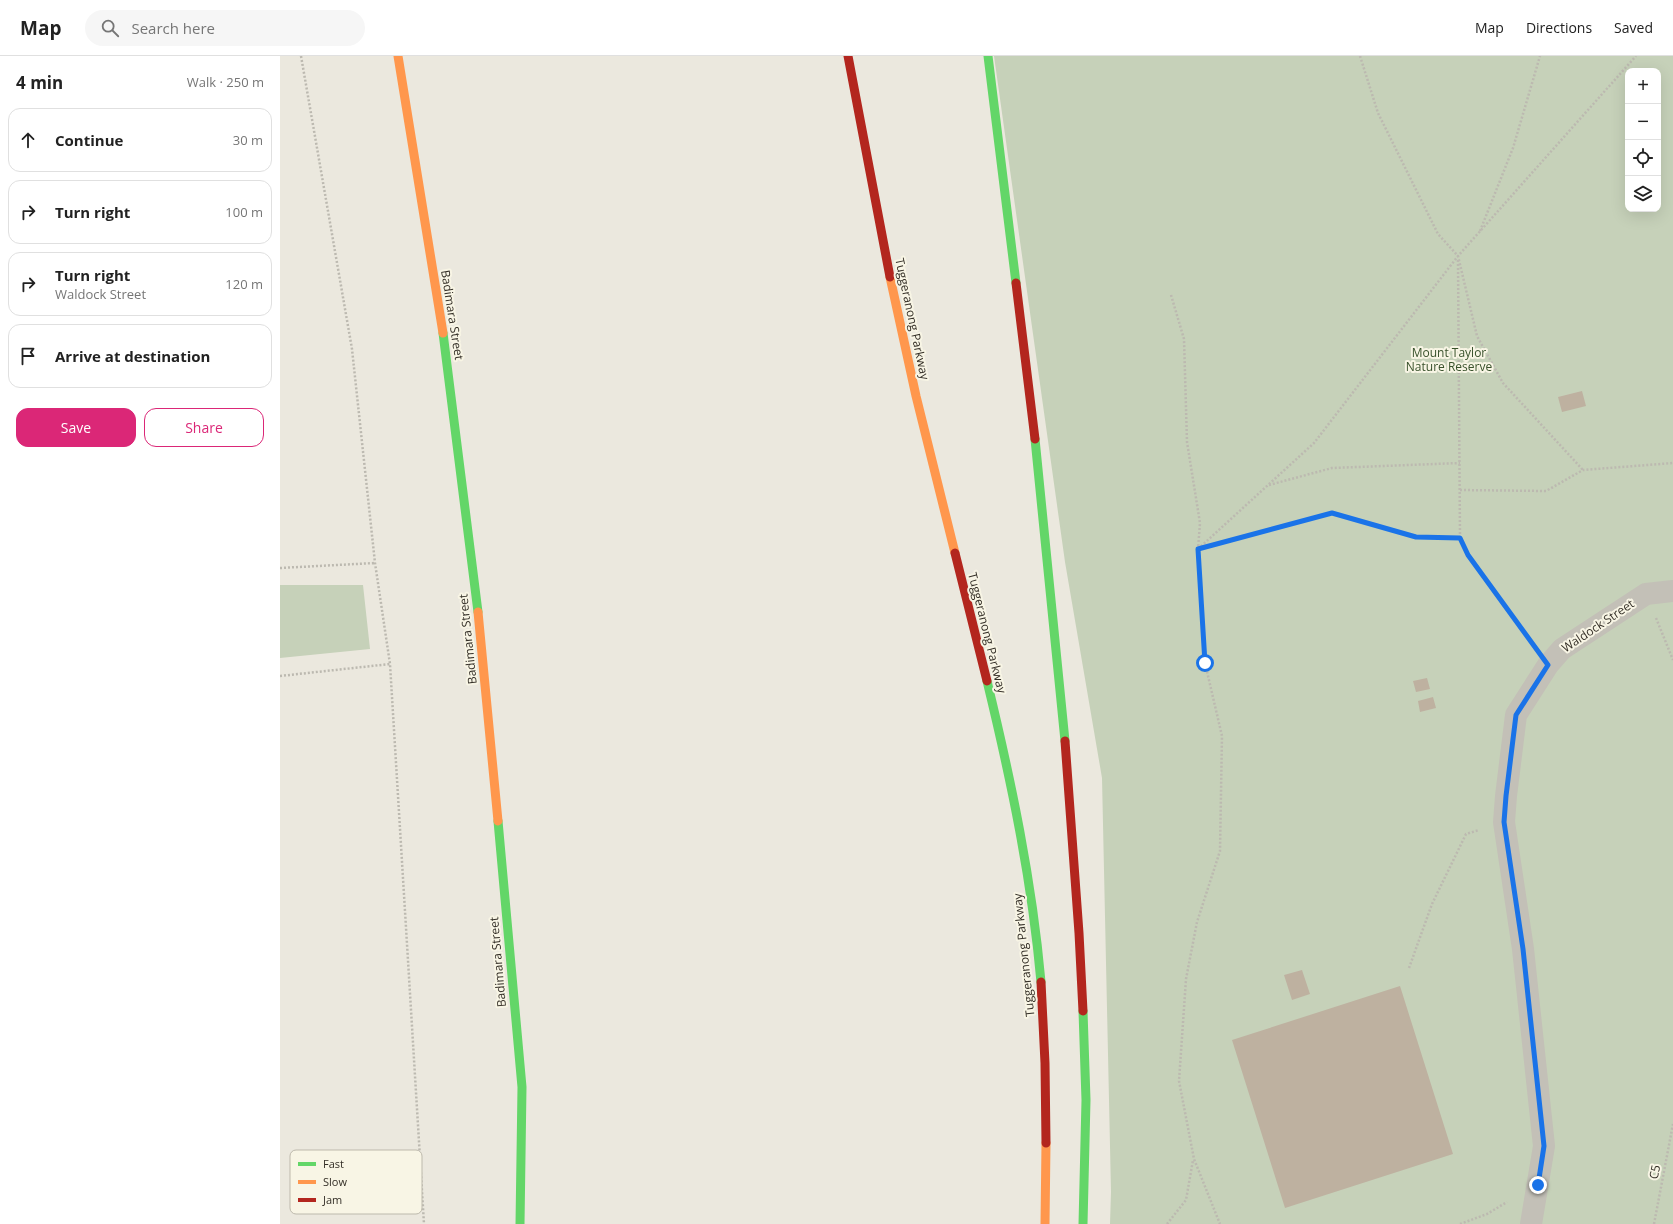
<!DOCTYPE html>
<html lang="en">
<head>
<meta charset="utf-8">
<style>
  :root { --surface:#fff; --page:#f6f6f6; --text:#222; --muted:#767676; --line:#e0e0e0; --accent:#db2777 }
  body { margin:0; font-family:"Open Sans",sans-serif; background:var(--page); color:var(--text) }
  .controls { position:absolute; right:12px; top:12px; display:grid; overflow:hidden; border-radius:8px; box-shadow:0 4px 16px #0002 }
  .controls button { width:36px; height:36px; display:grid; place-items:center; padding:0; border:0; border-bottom:1px solid var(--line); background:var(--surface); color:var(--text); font:20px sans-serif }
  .stop { position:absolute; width:12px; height:12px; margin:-9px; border:3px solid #1a73e8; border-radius:50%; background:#fff }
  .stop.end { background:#1a73e8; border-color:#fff; box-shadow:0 1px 4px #0008 }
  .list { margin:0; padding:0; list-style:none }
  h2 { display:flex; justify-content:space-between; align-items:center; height:52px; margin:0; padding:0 16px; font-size:17px }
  h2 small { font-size:13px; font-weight:400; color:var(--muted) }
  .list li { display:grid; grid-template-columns:26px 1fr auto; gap:12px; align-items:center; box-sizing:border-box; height:64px; margin:0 8px 8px; padding:0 8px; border:1px solid var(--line); border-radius:12px }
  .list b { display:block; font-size:15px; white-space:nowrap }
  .list p { margin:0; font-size:13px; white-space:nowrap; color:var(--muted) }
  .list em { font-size:13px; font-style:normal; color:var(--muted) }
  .actions { display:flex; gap:8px; padding:12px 16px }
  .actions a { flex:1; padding:9px 0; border:1px solid var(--accent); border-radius:12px; text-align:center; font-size:14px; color:var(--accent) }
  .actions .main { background:var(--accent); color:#fff }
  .icon { flex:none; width:22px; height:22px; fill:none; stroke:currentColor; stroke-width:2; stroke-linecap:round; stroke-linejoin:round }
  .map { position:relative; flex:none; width:1393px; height:1168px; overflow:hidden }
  header { display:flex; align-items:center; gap:24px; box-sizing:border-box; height:56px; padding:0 20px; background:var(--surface); border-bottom:1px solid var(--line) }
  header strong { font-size:19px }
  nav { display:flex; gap:22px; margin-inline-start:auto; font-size:14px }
  .search { width:280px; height:36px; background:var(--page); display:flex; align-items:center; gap:10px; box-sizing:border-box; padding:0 14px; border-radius:22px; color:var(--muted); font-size:15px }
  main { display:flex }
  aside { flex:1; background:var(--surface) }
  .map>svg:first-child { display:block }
</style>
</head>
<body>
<header>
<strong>Map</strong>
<div class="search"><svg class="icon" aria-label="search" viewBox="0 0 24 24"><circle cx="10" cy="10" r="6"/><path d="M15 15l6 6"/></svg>Search here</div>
<nav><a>Map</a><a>Directions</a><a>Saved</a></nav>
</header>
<main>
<aside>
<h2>4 min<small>Walk · 250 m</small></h2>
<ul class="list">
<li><svg class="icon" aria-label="ahead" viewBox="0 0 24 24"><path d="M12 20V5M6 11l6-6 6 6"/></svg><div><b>Continue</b></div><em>30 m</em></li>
<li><svg class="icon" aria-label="right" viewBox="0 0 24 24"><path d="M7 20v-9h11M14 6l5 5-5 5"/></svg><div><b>Turn right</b></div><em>100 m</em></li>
<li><svg class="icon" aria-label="right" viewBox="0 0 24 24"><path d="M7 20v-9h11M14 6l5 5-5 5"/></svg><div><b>Turn right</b><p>Waldock Street</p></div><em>120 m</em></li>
<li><svg class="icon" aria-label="arrive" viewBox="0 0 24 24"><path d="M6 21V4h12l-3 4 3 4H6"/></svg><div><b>Arrive at destination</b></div></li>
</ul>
<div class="actions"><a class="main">Save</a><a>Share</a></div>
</aside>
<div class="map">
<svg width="1393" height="1168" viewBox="0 0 1393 1168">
  <rect width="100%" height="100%" fill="#ebe8de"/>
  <path fill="#c6d1b9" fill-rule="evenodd" d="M714 0H1393V1168H830L831 1136 822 722 785 506ZM1348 15H1378V153H1348Z
    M0 529H83L90 593 0 602Z"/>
  <path fill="#beb1a0" d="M1302 335 1306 350 1282 356 1278 341Z
    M1147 622 1150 633 1136 636 1133 625Z
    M1153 641 1156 652 1140 656 1138 645Z
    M1022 914 1030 938 1012 944 1004 919Z
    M1120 930 1173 1098 1005 1152 952 984Z"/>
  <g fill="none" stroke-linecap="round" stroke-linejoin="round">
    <path stroke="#bcb9b0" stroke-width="2.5" stroke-dasharray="2 2" stroke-linecap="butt" d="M21 0 72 293 95 507 110 608 144 1168
      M1080 0 1098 57 1158 178 1178 200 1197 280 1223 327 1303 414
      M1200 175 1233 92 1260 0
      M1178 204 1180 482 1188 499 1252 587
      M891 239 904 283 907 386 920 467 918 493 925 607 942 680 940 795 917 866 906 923 899 1025 914 1103 940 1168
      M989 429 1052 412 1180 407
      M1180 434 1266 435 1303 414 1393 407
      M918 493 1034 387 1178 200 1356 0
      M919 493 1052 457 1136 481 1180 482
      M0 512 95 507
      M1376 562 1393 604
      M0 620 110 608
      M1129 912 1152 848 1186 778 1199 774
      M887 1168 906 1144 913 1104
      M1180 1168 1207 1158 1227 1146
      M1374 1168 1393 1068"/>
    <path stroke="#c3c0b7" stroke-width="22" d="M1251 1168 1264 1090 1243 893 1224 766 1226 740 1236 659 1268 609 1282 593 1366 538 1393 535"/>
    <path stroke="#63d668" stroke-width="9" d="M708 0 736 227
      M163 277 198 556
      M755 383 785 685
      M707 625C731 724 752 824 761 926
      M218 765 242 1031 240 1168
      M803 955 806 1044 803 1168"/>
    <path stroke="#ff974d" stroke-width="9" d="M118 0 163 277
      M610 221 636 340 675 497
      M198 556 218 765
      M765 1168 766 1087"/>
    <path stroke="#b3261e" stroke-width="9" d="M568 0 610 221
      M736 227 755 383
      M675 497 707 625
      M785 685 799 877 803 955
      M761 926 765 1007 766 1087"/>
  </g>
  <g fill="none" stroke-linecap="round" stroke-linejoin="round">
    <path stroke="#1a73e8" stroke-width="5" d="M925 607 918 493 1052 457 1136 481 1180 482 1188 499 1268 609 1236 659 1226 740 1224 766 1243 893 1264 1090 1258 1129"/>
  </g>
  <g text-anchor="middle" stroke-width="4" stroke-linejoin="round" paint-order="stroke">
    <g font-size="12" fill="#332e26" stroke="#f8f5e5">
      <text transform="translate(172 259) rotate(81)" y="4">Badimara Street</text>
      <text transform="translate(632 263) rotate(78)" y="4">Tuggeranong Parkway</text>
      <text transform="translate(1318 570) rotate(-34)" y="4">Waldock Street</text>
      <text transform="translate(707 577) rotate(76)" y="4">Tuggeranong Parkway</text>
      <text transform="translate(188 583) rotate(-96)" y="4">Badimara Street</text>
      <text transform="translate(744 899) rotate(-96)" y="4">Tuggeranong Parkway</text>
      <text transform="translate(218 906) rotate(-95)" y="4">Badimara Street</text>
      <text transform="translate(1375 1116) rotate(-79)" y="4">C5</text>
    </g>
    <g font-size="12" fill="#38512b" stroke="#f8f5e5">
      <text x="1169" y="301">Mount Taylor<tspan x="1169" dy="14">Nature Reserve</tspan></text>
    </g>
  </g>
  <rect x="10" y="1094" width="132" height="64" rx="6" fill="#f8f5e5" stroke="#bdb9ac" stroke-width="1"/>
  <rect x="18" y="1106" width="18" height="4" fill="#63d668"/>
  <rect x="18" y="1124" width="18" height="4" fill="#ff974d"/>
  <rect x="18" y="1142" width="18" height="4" fill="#b3261e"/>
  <g font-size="11" fill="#332e26">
    <text x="43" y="1112">Fast</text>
    <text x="43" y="1130">Slow</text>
    <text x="43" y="1148">Jam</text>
  </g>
</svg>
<div class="controls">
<button>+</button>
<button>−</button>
<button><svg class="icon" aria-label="locate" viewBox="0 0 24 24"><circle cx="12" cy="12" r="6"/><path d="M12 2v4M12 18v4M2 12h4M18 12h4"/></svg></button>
<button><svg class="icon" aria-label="layers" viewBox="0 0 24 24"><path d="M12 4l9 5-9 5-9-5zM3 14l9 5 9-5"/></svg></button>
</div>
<div class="stop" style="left:925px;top:607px"></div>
<div class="stop end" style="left:1258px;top:1129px"></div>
</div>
</main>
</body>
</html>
